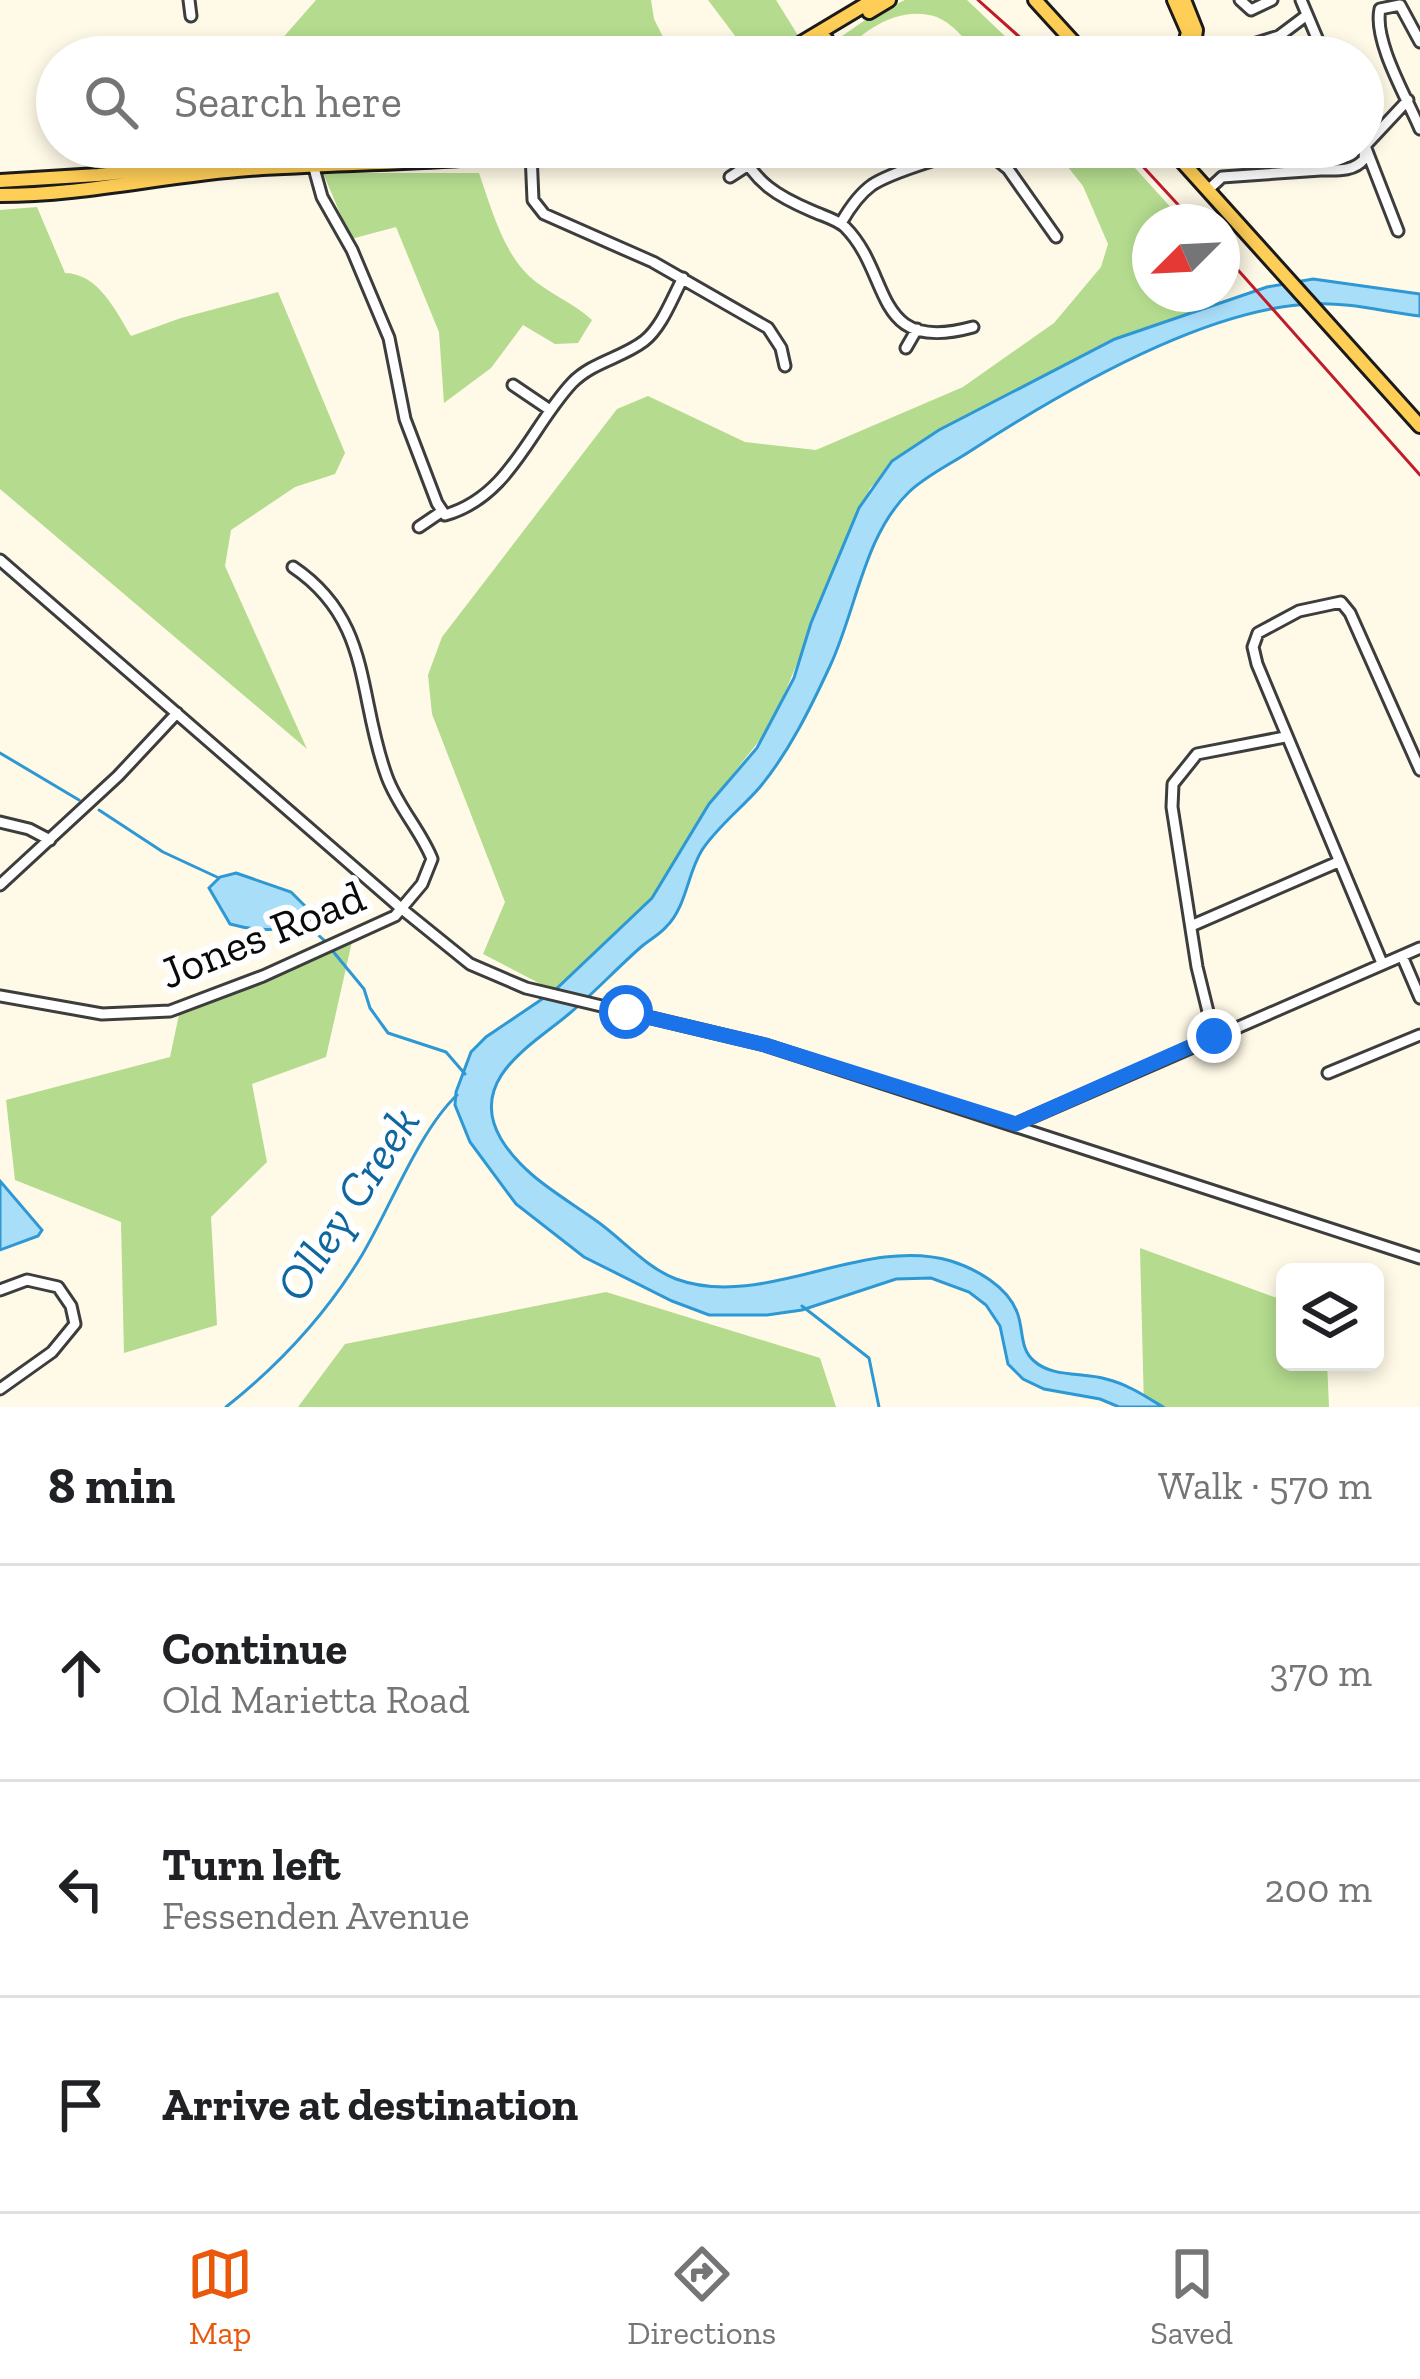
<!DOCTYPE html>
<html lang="en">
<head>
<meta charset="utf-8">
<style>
  :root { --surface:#fff; --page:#f2f2f2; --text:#202124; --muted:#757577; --line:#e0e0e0; --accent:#ea580c }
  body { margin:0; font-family:"Zilla Slab",serif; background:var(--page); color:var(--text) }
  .controls { position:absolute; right:36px; bottom:36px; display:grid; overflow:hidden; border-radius:18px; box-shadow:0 6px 18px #0003 }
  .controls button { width:108px; height:108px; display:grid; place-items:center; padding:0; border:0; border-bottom:3px solid var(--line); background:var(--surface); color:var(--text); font:60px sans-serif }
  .compass { position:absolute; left:1132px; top:204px; width:108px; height:108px; border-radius:50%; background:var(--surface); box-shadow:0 6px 18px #0003; rotate:246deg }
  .stop { position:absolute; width:36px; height:36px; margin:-27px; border:9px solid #1a73e8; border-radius:50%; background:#fff }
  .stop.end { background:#1a73e8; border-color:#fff; box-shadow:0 3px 12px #0008 }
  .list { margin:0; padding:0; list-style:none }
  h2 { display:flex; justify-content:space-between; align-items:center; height:156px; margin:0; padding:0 48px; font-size:51px }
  h2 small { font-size:39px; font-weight:400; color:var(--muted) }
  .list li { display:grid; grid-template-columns:78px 1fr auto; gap:36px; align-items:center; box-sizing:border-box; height:216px; padding:0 48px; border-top:3px solid var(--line) }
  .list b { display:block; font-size:45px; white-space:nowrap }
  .list p { margin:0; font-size:39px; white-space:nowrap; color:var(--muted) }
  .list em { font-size:39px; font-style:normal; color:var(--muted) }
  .icon { flex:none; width:66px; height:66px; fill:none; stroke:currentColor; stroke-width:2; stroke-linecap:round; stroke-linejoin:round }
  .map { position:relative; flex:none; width:1420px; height:1407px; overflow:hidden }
  .search { position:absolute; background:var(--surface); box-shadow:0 6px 18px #0003; left:36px; right:36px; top:36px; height:132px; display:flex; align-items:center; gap:30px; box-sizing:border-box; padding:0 42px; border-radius:66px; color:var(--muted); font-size:45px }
  .sheet { height:804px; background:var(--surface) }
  nav { display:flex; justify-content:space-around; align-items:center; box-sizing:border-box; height:168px; border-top:3px solid var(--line); background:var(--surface); font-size:33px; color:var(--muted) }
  nav a { display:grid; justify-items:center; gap:6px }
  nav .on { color:var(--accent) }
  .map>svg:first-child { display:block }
</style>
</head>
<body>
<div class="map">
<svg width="1420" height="1407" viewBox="0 0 1420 1407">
  <rect width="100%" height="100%" fill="#fff9e7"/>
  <path fill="#b4db8e" d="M316 0H651L654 19 673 57H266Z
    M708 0H776L799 37 762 57H751Z
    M905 0H967L1027 57H980C967 42 950 18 929 15 893 8 861 33 838 57H812L868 18Z
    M1052 147H1116L1184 222H1150V294H1218L1214 304 1115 339 939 430 913 447 870 488 771 726 709 804 652 897 554 991 483 954 505 902 432 714 428 675 442 637 617 409 648 396 745 442 816 450 963 387 1054 323 1101 267 1108 244 1083 186Z
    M323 173H479C491 207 502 250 529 276 547 293 573 302 592 320L578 343 555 344 523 325 491 368 444 403 439 332 396 227 351 239Z
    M37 207 65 273C99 274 115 310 131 336L181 318 278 292 345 453 335 474 295 487 231 530 225 566 307 749 0 489V210Z
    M353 937 326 1057 252 1084 267 1162 211 1217 217 1325 124 1353 121 1222 15 1180 6 1100 170 1057 180 1010Z
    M1140 1248 1285 1301V1362H1327L1329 1407H1144Z
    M606 1292 820 1358 836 1407H298L345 1344Z"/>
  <path fill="#a9def9" stroke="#2d98d3" stroke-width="3" d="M1313 279 1420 294V316C1385 312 1348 302 1314 304 1207 307 1060 393 972 450 951 464 927 475 909 492 864 535 856 611 830 666 811 707 789 752 760 787 742 808 718 826 702 850 687 874 687 906 666 927 659 935 649 940 641 947 617 968 595 992 570 1013 534 1044 466 1079 501 1139 524 1177 564 1197 598 1222 623 1240 647 1268 676 1279 764 1311 862 1235 951 1261 976 1269 1007 1286 1017 1312 1024 1329 1019 1348 1034 1361 1053 1378 1083 1372 1106 1379 1127 1384 1145 1396 1163 1407H1119L1100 1399 1044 1389 1023 1379 1008 1364 1000 1326 986 1305 969 1292 931 1278 896 1279 802 1310 767 1315H709L672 1301 584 1257 516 1204 470 1142 455 1105 456 1092 471 1052 486 1037 554 991 652 898 709 804 757 748 794 678 811 623 859 508 892 461 939 430 1115 339 1267 287Z
    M236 873 291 892 310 911 309 922C283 932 258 932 230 924L209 888 220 877Z
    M0 1181 42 1230 38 1236 0 1250Z"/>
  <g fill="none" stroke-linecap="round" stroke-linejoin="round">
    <path stroke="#2d98d3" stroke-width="3" d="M0 753 79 800
      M99 810 163 852 219 878
      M305 923 326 942
      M331 949 364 989 370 1008 388 1033 446 1052 465 1074
      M802 1306 869 1358 879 1407
      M226 1407C279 1365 327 1313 362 1255 390 1208 419 1131 457 1095"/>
    <defs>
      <path id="minor" d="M189 0 191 16
        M1240 0 1251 10 1272 0
        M1301 0 1325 57
        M1420 42 1400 5 1380 9C1373 41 1407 98 1420 129
        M1243 57 1241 48 1279 36 1307 15
        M738 147C755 183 777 196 812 211 823 216 836 219 845 227 893 275 871 355 973 327
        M1308 147 1321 170C1336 170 1354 172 1364 159L1365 147
        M531 153 533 200 544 214 653 262 768 328 781 348 785 366
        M312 161 322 197 352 250 389 338 405 419 437 503 445 515C510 497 530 428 572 383 592 362 622 358 644 341 662 327 672 298 683 278
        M730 177 747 166
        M1208 190 1222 177 1321 170
        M841 223C849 209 858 195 872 185 890 173 960 150 983 149L1008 169 1056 237
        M1398 231 1365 146 1408 100
        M906 348 917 329
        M513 385 550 410
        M419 527 441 512
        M0 560 402 909 470 964 526 988 765 1045 1420 1258
        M0 822 29 829 50 840
        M0 885 118 776 177 713
        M1191 926 1338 862
        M1402 956 1420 998
        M1382 963 1257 664 1253 647 1258 633 1299 611 1341 602 1350 613 1420 770
        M0 996 102 1014 170 1011 263 976 395 916 422 884 432 859C421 831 398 807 387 777 357 697 373 621 293 567
        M1214 1036 1197 967 1172 807 1173 784 1197 754 1285 737
        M1328 1073 1420 1035
        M1016 1124 1420 948
        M0 1290 27 1280 58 1287 71 1306 75 1324 52 1352 0 1389"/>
      <path id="major" d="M1035 0 1087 57
        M1174 0 1188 32 1182 57
        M1184 0 1196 30 1192 57
        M869 12 889 0
        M778 57 873 0
        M796 57 826 39
        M1169 147 1420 426
        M0 181 98 175 359 147
        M0 195C84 195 165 175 249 169 356 162 466 164 572 147"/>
    </defs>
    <use href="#minor" stroke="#3d3d3d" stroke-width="15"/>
    <use href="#major" stroke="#1b1b1b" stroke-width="18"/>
    <use href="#minor" stroke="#fff" stroke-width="9"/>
    <use href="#major" stroke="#ffce57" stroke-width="12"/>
    <path stroke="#bf1d2c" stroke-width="3" d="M978 0 1042 57
      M1125 147 1194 222
      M1222 252 1420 475"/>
  </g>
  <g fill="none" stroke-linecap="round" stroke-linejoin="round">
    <path stroke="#1a73e8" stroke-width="15" d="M626 1012 765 1045 1016 1124 1214 1036"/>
  </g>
  <g text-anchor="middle" stroke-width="12" stroke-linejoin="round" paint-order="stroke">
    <g font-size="45" fill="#0a0a0a" stroke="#fff">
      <text transform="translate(262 934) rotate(-22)" y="16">Jones Road</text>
    </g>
    <g font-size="48" font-style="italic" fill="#0f679f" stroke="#fff">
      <text transform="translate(347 1203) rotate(-57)" y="17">Olley Creek</text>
    </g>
  </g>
</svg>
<div class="controls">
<button><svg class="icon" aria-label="layers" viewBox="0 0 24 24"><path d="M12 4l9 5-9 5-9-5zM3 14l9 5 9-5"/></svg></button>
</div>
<svg class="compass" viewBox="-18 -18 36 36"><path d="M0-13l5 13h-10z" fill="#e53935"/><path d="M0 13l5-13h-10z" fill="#757577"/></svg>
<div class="stop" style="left:626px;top:1012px"></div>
<div class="stop end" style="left:1214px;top:1036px"></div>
<div class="search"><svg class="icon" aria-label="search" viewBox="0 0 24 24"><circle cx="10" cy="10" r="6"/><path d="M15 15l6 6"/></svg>Search here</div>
</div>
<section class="sheet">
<h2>8 min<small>Walk · 570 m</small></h2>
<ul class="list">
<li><svg class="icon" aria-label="ahead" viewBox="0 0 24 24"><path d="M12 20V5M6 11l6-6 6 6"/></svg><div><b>Continue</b><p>Old Marietta Road</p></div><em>370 m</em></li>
<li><svg class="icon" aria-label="left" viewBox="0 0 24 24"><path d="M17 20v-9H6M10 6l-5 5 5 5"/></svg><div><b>Turn left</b><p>Fessenden Avenue</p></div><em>200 m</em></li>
<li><svg class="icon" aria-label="arrive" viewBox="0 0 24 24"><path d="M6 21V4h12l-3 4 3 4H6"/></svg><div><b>Arrive at destination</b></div></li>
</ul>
</section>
<nav>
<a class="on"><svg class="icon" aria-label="map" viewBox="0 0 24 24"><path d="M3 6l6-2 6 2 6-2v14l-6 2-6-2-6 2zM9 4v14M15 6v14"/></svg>Map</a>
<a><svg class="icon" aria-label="directions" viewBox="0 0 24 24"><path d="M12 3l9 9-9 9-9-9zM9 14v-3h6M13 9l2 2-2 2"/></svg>Directions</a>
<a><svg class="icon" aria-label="saved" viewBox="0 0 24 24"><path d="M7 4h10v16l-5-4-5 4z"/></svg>Saved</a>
</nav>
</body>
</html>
